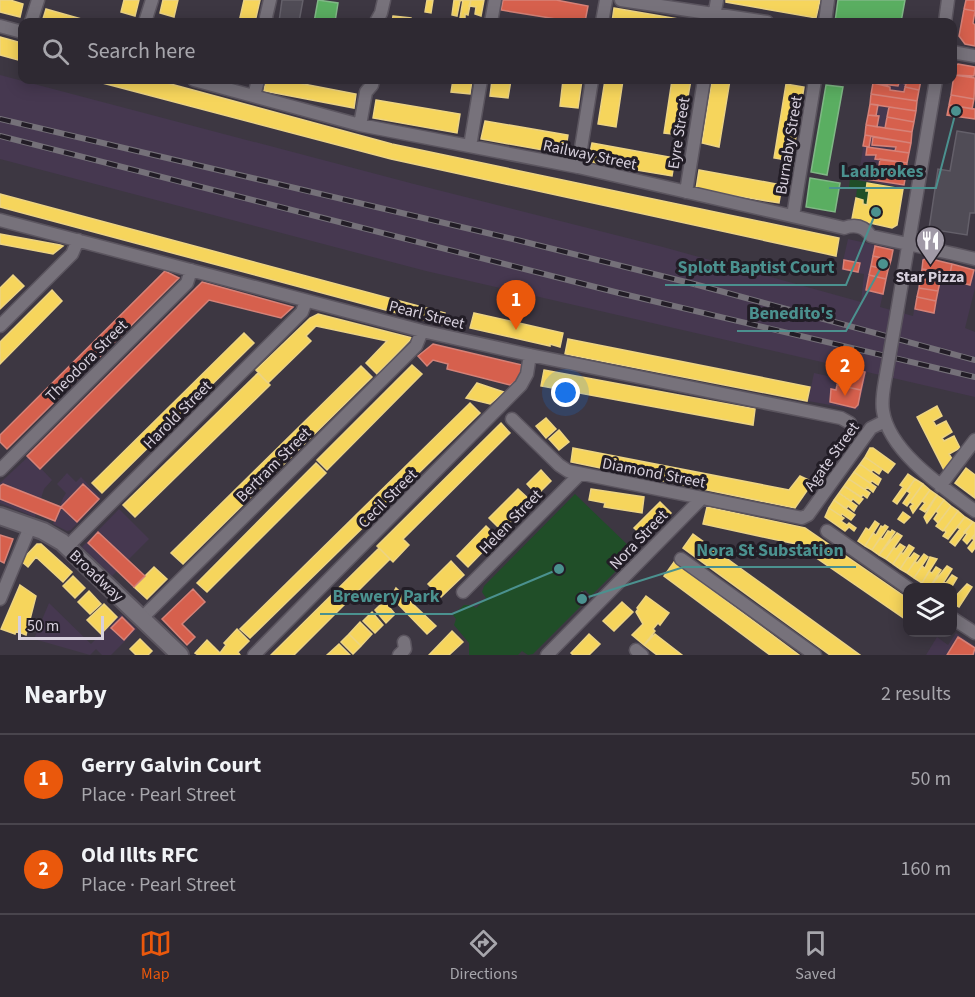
<!DOCTYPE html>
<html lang="en">
<head>
<meta charset="utf-8">
<style>
  :root { --surface:#2e2932; --page:#36313a; --text:#f1f3f6; --muted:#a7a6ac; --line:#49454d; --accent:#ea580c }
  body { margin:0; font-family:"Source Sans 3",sans-serif; background:var(--page); color:var(--text) }
  .controls { position:absolute; right:18px; bottom:18px; display:grid; overflow:hidden; border-radius:12px; box-shadow:0 3px 15px #0003 }
  .controls button { width:54px; height:54px; display:grid; place-items:center; padding:0; border:0; border-bottom:2px solid var(--line); background:var(--surface); color:var(--text); font:30px sans-serif }
  .scale { position:absolute; left:18px; bottom:15px; width:86px; box-sizing:border-box; padding-left:6px; border:3px solid #d7d0dd; border-top:0; font-size:16px; line-height:21px; white-space:nowrap; color:#d7d0dd; -webkit-text-stroke:4px #221d26; paint-order:stroke }
  .you { position:absolute; left:566px; top:393px; width:21px; height:21px; margin:-15px; border:4px solid #fff; border-radius:50%; background:#1a73e8; box-shadow:0 0 0 9px #1a73e833 }
  .badge { display:grid; place-items:center; width:39px; height:39px; border-radius:50%; background:var(--accent); color:#fff; font-size:20px; font-weight:700 }
  .pin { position:absolute; translate:-50% -50px; filter:drop-shadow(0 2px 3px #0008) }
  .pin::after { content:''; position:absolute; top:32px; width:21px; height:18px; background:inherit; clip-path:polygon(0 0,100% 0,50% 100%) }
  .list { margin:0; padding:0; list-style:none }
  h2 { display:flex; justify-content:space-between; align-items:center; height:78px; margin:0; padding:0 24px; font-size:26px }
  h2 small { font-size:20px; font-weight:400; color:var(--muted) }
  .list li { display:grid; grid-template-columns:39px 1fr auto; gap:18px; align-items:center; box-sizing:border-box; height:90px; padding:0 24px; border-top:2px solid var(--line) }
  .list b { display:block; font-size:22px; white-space:nowrap }
  .list p { margin:0; font-size:20px; white-space:nowrap; color:var(--muted) }
  .list em { font-size:20px; font-style:normal; color:var(--muted) }
  .icon { flex:none; width:33px; height:33px; fill:none; stroke:currentColor; stroke-width:2; stroke-linecap:round; stroke-linejoin:round }
  .map { position:relative; flex:none; width:975px; height:655px; overflow:hidden }
  .search { position:absolute; background:var(--surface); box-shadow:0 3px 15px #0003; left:18px; right:18px; top:18px; height:66px; display:flex; align-items:center; gap:15px; box-sizing:border-box; padding:0 21px; border-radius:12px; color:var(--muted); font-size:22px }
  .sheet { height:258px; background:var(--surface) }
  nav { display:flex; justify-content:space-around; align-items:center; box-sizing:border-box; height:84px; border-top:2px solid var(--line); background:var(--surface); font-size:16px; color:var(--muted) }
  nav a { display:grid; justify-items:center; gap:3px }
  nav .on { color:var(--accent) }
  .map>svg:first-child { display:block }
</style>
</head>
<body>
<div class="map">
<svg width="975" height="655" viewBox="0 0 975 655">
  <rect width="100%" height="100%" fill="#3d3742"/>
  <path fill="#463850" d="M0 75 414 184 663 247 861 302 864 274 841 270 848 239 893 249 880 307 913 316 923 256 975 271V288L965 328 975 332V397L867 372 858 410 808 401 814 373 837 378 839 366 426 271 0 159Z
    M874 80H921L903 188 853 179 855 166 860 167Z
    M29 456 52 480 44 489 35 517 0 503V483Z
    M67 473 76 482 81 477 101 498 71 530 67 531 53 524 63 498 66 493 57 484Z
    M119 509 149 539 112 576 82 547Z
    M49 603 91 644 121 614 137 629 111 655H102L96 649 90 655 34 639Z
    M956 633 975 646V655H926L937 637 948 645Z"/>
  <path fill="#204e28" d="M850 179 903 188V189L868 183 866 191H869L867 205 863 204V200L856 198 857 188 849 187Z
    M575 494 635 552 591 596 585 590 576 598 582 605 533 654 528 655 522 651 518 655H469V643L454 625 456 619 453 615 464 605H471L476 608 486 598 482 592 484 586Z"/>
  <path fill="#f6d55c" stroke="#edd483" stroke-width="1.5" d="M0 0H10L23 4 20 17 0 12Z
    M124 0H139L135 16 121 12Z
    M163 0H178L174 17 160 13Z
    M244 0H260L255 22H239Z
    M427 0H433L431 13 425 12Z
    M454 0H463L460 1 457 16 452 15Z
    M463 0H471L468 15 465 14V19L460 18Z
    M471 0H484L481 16 475 14 476 7 469 6Z
    M726 0H820L816 18 726 2Z
    M614 8 696 22H612Z
    M46 9 92 22H42Z
    M393 16 411 18V22H392Z
    M0 37 22 43V61L0 55Z
    M91 80H156L392 144 839 238 836 256 391 159Z
    M266 80H283L356 94 354 108 264 91Z
    M453 80H472L470 94 451 92Z
    M492 80H511L508 98 490 96Z
    M563 80H582L578 108 560 106Z
    M605 80H623L616 127 598 124Z
    M672 80H691L681 135 664 133Z
    M712 80H730L719 147 702 143Z
    M786 84 804 87 792 161 774 158Z
    M376 100 460 114 457 133 373 118Z
    M485 121 568 135 565 154 481 139Z
    M592 143 675 158 672 176 588 162Z
    M699 170 782 185 779 203 696 189Z
    M867 183 903 189 897 225 892 228 852 219 856 198 863 200V204L867 205 869 191H866Z
    M0 194 445 313 442 325 0 207Z
    M0 234 60 245 63 246 53 254 0 244Z
    M13 275 24 286 0 309V288Z
    M52 290 62 301 0 364V342Z
    M474 313 563 333 560 347 550 344V346L470 328Z
    M318 314 412 338 377 374 366 363 387 341 316 326 306 336 311 341 268 383 256 370 310 318Z
    M244 333 254 343 102 493 92 483Z
    M568 339 810 387 807 401 565 354Z
    M412 365 422 374 327 470 317 460Z
    M361 366 372 377 183 564 171 553Z
    M544 370 755 409 753 425 541 386Z
    M258 373 270 385 135 517 123 505Z
    M477 383 504 392 490 404 466 398Z
    M470 403 480 413 250 638 240 629Z
    M937 406 942 416 933 421 936 426 946 421 952 432 942 438 944 441 954 436 960 448 949 454 952 459 944 470 917 417Z
    M546 418 556 429 546 438 536 426Z
    M501 423 510 433 403 539 409 545 393 562 377 546Z
    M559 430 569 442 559 450 549 439Z
    M573 448 789 490 800 476 813 482 795 508 571 462Z
    M870 448H873L895 464 888 473 865 457Z
    M865 457 882 469 879 474 873 470 871 472 860 464Z
    M316 463 326 473 207 592 197 583Z
    M860 464 881 479 878 485 872 481 870 483 854 472Z
    M966 468 975 475V498L955 483Z
    M541 470 551 481 537 495 527 484Z
    M854 472 876 487 873 492 867 487 865 490 849 479Z
    M908 474 915 479 897 504 893 501 903 487 900 485Z
    M849 479 870 493 867 498 863 495 861 497 844 486Z
    M915 479 923 484 907 506 903 503 910 493 907 491Z
    M923 484 930 490 913 513 910 507 913 504 910 502Z
    M844 486 863 499 859 504 853 499 851 501 839 493Z
    M518 489 531 501 502 531 489 518Z
    M591 489 644 497 642 513 604 507 605 503 589 500Z
    M930 490 937 495 925 512 920 509 925 503 922 501Z
    M839 493 857 506 854 511 848 506 846 509 834 500Z
    M937 495 944 500 927 523 924 517Z
    M834 500 855 515 851 520 842 514 841 516 829 508Z
    M944 500 951 506 938 523 934 519 938 513 936 511Z
    M660 502 671 513 646 539 634 528Z
    M951 506 958 511 943 531 936 526Z
    M707 507 805 528 908 599V621L796 544 703 524Z
    M829 508 844 518 841 521 847 525 849 523 856 528 854 531 849 527 845 531 825 517Z
    M958 511 965 517 948 539 943 536 946 532 944 530Z
    M903 512 910 517 904 523 898 519Z
    M965 517 973 522 955 546 950 542 960 529 957 527Z
    M875 521 879 524 865 546 858 541 866 528 869 530Z
    M973 522 975 523V534L967 544 963 540 967 534 964 532Z
    M885 525 888 527 872 550 865 546 873 533 876 535 881 526 883 527Z
    M486 526 497 537 468 567 457 556Z
    M892 530 895 532 879 555 872 550 880 538 883 539 888 531 891 532Z
    M897 533 902 536 886 559 879 555Z
    M693 534 860 655H830L683 548Z
    M975 534V548L972 552 968 548 974 540 972 538Z
    M37 544H41L72 572 63 582 36 557 28 567 21 561Z
    M900 544 905 547 893 564 886 559 894 547 896 549Z
    M909 545 914 548 900 569 893 564 901 552 903 554Z
    M379 548 390 559 294 655H271Z
    M914 553 919 556 907 573 900 569 908 557 910 558Z
    M924 554 928 557 914 578 907 573 915 561 917 563Z
    M930 557 937 559 922 583 914 578 922 566 925 568Z
    M451 561 464 575 441 597 428 584Z
    M674 562 799 655H770L664 576Z
    M947 566 952 569 940 588H929Z
    M154 567 167 579 147 599 134 587Z
    M936 567 941 570 929 588 922 583 929 571 932 573Z
    M952 575 957 578 951 588H940L944 582 946 583Z
    M73 576 85 588 75 598 63 586Z
    M967 584 972 587 959 607 952 603V600Z
    M20 585 36 596 26 635 16 631 15 634 1 629Z
    M396 588 436 626 427 634 391 597Z
    M89 591 101 604 90 614 78 602Z
    M646 596 669 613 660 625 658 623 653 629 655 631 644 645 632 635 643 624 636 612 638 609 637 608Z
    M384 601 395 614 386 623 375 610Z
    M622 602 633 612 614 631 603 621Z
    M104 604 117 617 101 634 87 620Z
    M372 612 383 625 375 633 363 621Z
    M360 622 372 634 361 646 349 634Z
    M237 629 249 641 238 652 240 655H198L195 653 207 640 220 653 226 645 224 643Z
    M452 631 463 642 449 655H429Z
    M349 634 361 646 353 654 341 642Z
    M589 634 600 644 589 655H573L571 653Z
    M655 634 682 655H657L644 645Z
    M140 639 152 651 148 655H136L130 649Z
    M339 644 350 655H327Z"/>
  <path fill="#d6604d" stroke="#d68278" stroke-width="1.5" d="M503 0H556L588 6 585 22H575L501 10Z
    M966 0H975V11L964 9Z
    M964 9 975 11 973 23 975 25V46L965 44 959 36Z
    M958 64 975 67 974 76 954 75 955 66Z
    M954 75 975 78 974 99 951 95Z
    M874 80 899 83 898 86 873 83Z
    M890 80H921L919 90 905 87 906 84Z
    M873 83 890 87V90L904 92 905 87 919 90 917 101 871 94Z
    M871 94 917 101 916 111 870 104Z
    M951 95 974 99 972 109 949 105Z
    M870 104 878 105 876 116 868 115Z
    M949 105 975 109V119L947 115Z
    M889 107 916 111 914 122 887 117Z
    M868 115 879 116 877 127 866 125Z
    M887 117 914 122 912 132 885 128Z
    M866 125 912 132 911 143 865 135Z
    M865 135 871 136 869 147 863 146Z
    M873 137 911 143 909 153 895 151 896 147 872 145Z
    M867 147 909 153 907 163 875 159 876 155H866Z
    M880 159 907 163 906 174 891 172 892 168 879 166Z
    M865 168 906 174 904 185 860 178V175H864Z
    M875 246 893 250 891 260 873 256Z
    M873 256 891 260 888 270 871 266Z
    M927 258 952 264 950 274 922 269 923 260Z
    M844 260 860 263 858 272 843 269Z
    M952 264 974 270 970 285 955 281 956 276 950 274Z
    M871 266 888 270 886 279 869 275Z
    M922 269 941 272 940 282 920 279Z
    M165 271 179 278 7 449 0 442V435Z
    M869 275 886 279 883 294 866 290Z
    M920 279 940 282 938 291 919 288Z
    M202 282 293 307 281 318 209 300 40 469 27 456Z
    M919 288 938 291 936 301 917 297Z
    M917 297 936 301 934 313 915 309Z
    M433 344 522 365 519 379 510 385 447 369 448 364 433 360 427 366 418 356Z
    M841 367 865 372 861 390 837 385Z
    M837 385 861 390 858 405 855 408 830 402 831 389 836 390Z
    M3 484 61 507 55 521 0 499V486Z
    M83 484 99 499 77 522 61 507Z
    M98 532 145 576 134 587 88 543Z
    M0 535 13 539 4 563 0 561Z
    M193 589 205 602 182 624 195 637 187 645 162 619Z
    M122 617 134 629 124 640 111 628Z
    M958 637 975 648 973 655H947Z"/>
  <path fill="#5aae61" stroke="#80b886" stroke-width="1.5" d="M318 0 338 3 335 22H314Z
    M838 0H905L901 22H835Z
    M826 85 843 87 827 175 811 172Z
    M810 178 840 183 835 212 806 207Z"/>
  <path fill="#504c56" stroke="#64606a" stroke-width="1.5" d="M282 0H303L299 22H279Z
    M957 131 975 134V213H970L967 235 929 229 938 169 950 171Z
    M582 592 589 598 582 605 576 599Z"/>
  <g fill="none" stroke-linecap="round" stroke-linejoin="round">
    <defs>
      <path id="minor" d="M621 0 767 22
        M31 22 38 0
        M145 22 152 0
        M267 22 266 17 270 0
        M376 22 381 13 384 0
        M491 22 495 0
        M602 22 606 0
        M713 22 717 0
        M825 22 828 0
        M945 22 948 0
        M0 26 22 32
        M952 52 975 56
        M194 80 360 125 578 167 844 228C855 224 864 226 871 236 906 244 940 250 975 259
        M254 96 258 80
        M360 125 366 92 372 85 373 80
        M470 146 481 80
        M578 167 592 80
        M686 192 704 80
        M793 216 815 80
        M0 220 422 331 530 355 841 418 850 423
        M897 312 936 80
        M0 326 72 254 78 240
        M886 375C884 387 881 399 883 411 889 452 944 488 975 511
        M512 419 559 465 568 471 802 518 808 515 871 428 885 421
        M0 470 187 283 191 270
        M940 486 975 440
        M827 531 908 588
        M67 547 302 312 306 301
        M681 559 815 655
        M463 592 580 474
        M0 599 30 527
        M142 618 416 346 422 331
        M952 618 975 633
        M636 650 642 655
        M254 655 521 385 527 374 530 355
        M399 655 405 649 404 642
        M547 655 702 498"/>
      <path id="secondary" d="M0 516 43 531 62 542 180 655"/>
    </defs>
    <use href="#minor" stroke="#5b555f" stroke-width="15"/>
    <use href="#secondary" stroke="#5b555f" stroke-width="20"/>
    <use href="#minor" stroke="#77727b" stroke-width="12"/>
    <use href="#secondary" stroke="#77727b" stroke-width="16"/>
    <defs>
      <path id="rail" d="M0 119 517 240 694 284 975 360
        M0 136 619 293 975 377"/>
    </defs>
    <use href="#rail" stroke="#757179" stroke-width="6"/>
    <use href="#rail" stroke="#221d26" stroke-width="4" stroke-dasharray="11" stroke-linecap="butt"/>
    <defs>
      <path id="minor-bridge" d="M886 375 897 312"/>
    </defs>
    <use href="#minor-bridge" stroke="#5b555f" stroke-width="15" stroke-linecap="butt"/>
    <use href="#minor-bridge" stroke="#77727b" stroke-width="12"/>
  </g>
  <defs>
    <symbol id="restaurant-pin" viewBox="-11 -11 22 30"><path d="M0 17L-7.5 6A9.5 9.5 0 1 1 7.5 6Z" fill="#a19aa7" stroke="#221d26"/><path d="M-5-6h1v4h1v-4h1v4h1v-4h1v5L-1.5 .5V6h-2V.5L-5-1ZM5-6V6H3V1.5H1.5Q1.5-4 5-6Z" fill="#fff"/></symbol>
  </defs>
  <g fill-rule="evenodd">
    <use href="#restaurant-pin" x="914" y="224" width="33" height="45"/>
  </g>
  <g text-anchor="middle" stroke-width="6" stroke-linejoin="round" paint-order="stroke">
    <g font-size="16" fill="#d7d0dd" stroke="#221d26">
      <text transform="translate(678 133) rotate(-81)" y="6">Eyre Street</text>
      <text transform="translate(788 145) rotate(-81)" y="6">Burnaby Street</text>
      <text transform="translate(590 154) rotate(12)" y="6">Railway Street</text>
      <text transform="translate(427 314) rotate(14)" y="6">Pearl Street</text>
      <text transform="translate(86 360) rotate(-45)" y="6">Theodora Street</text>
      <text transform="translate(177 414) rotate(-45)" y="6">Harold Street</text>
      <text transform="translate(831 456) rotate(-54)" y="6">Agate Street</text>
      <text transform="translate(273 464) rotate(-45)" y="6">Bertram Street</text>
      <text transform="translate(654 472) rotate(11)" y="6">Diamond Street</text>
      <text transform="translate(387 498) rotate(-45)" y="6">Cecil Street</text>
      <text transform="translate(510 521) rotate(-46)" y="6">Helen Street</text>
      <text transform="translate(638 539) rotate(-46)" y="6">Nora Street</text>
      <text transform="translate(97 575) rotate(43)" y="6">Broadway</text>
    </g>
    <g font-size="16" font-weight="bold" fill="#d7d0dd" stroke="#221d26">
      <text x="930" y="282">Star Pizza</text>
    </g>
  </g>
  <path fill="none" stroke="#4b918f" stroke-width="2" d="M956 111L936 188H829M876 212L846 285H665M883 264L846 331H737M582 599L684 567H856M559 569L452 614H320"/>
  <g fill="#4b918f" stroke="#221d26" stroke-width="2">
    <circle cx="956" cy="111" r="6"/>
    <circle cx="876" cy="212" r="6"/>
    <circle cx="883" cy="264" r="6"/>
    <circle cx="582" cy="599" r="6"/>
    <circle cx="559" cy="569" r="6"/>
  </g>
  <g font-size="18" text-anchor="middle" font-weight="bold" fill="#4b918f" stroke="#221d26" stroke-width="6" stroke-linejoin="round" paint-order="stroke">
    <text x="882" y="177">Ladbrokes</text>
    <text x="756" y="273">Splott Baptist Court</text>
    <text x="791" y="319">Benedito's</text>
    <text x="770" y="556">Nora St Substation</text>
    <text x="386" y="602">Brewery Park</text>
  </g>
</svg>
<div class="controls">
<button><svg class="icon" aria-label="layers" viewBox="0 0 24 24"><path d="M12 4l9 5-9 5-9-5zM3 14l9 5 9-5"/></svg></button>
</div>
<div class="scale">50 m</div>
<div class="you"></div>
<div class="pin badge" style="left:516px;top:330px">1</div>
<div class="pin badge" style="left:845px;top:396px">2</div>
<div class="search"><svg class="icon" aria-label="search" viewBox="0 0 24 24"><circle cx="10" cy="10" r="6"/><path d="M15 15l6 6"/></svg>Search here</div>
</div>
<section class="sheet">
<h2>Nearby<small>2 results</small></h2>
<ul class="list">
<li><span class="badge">1</span><div><b>Gerry Galvin Court</b><p>Place · Pearl Street</p></div><em>50 m</em></li>
<li><span class="badge">2</span><div><b>Old Illts RFC</b><p>Place · Pearl Street</p></div><em>160 m</em></li>
</ul>
</section>
<nav>
<a class="on"><svg class="icon" aria-label="map" viewBox="0 0 24 24"><path d="M3 6l6-2 6 2 6-2v14l-6 2-6-2-6 2zM9 4v14M15 6v14"/></svg>Map</a>
<a><svg class="icon" aria-label="directions" viewBox="0 0 24 24"><path d="M12 3l9 9-9 9-9-9zM9 14v-3h6M13 9l2 2-2 2"/></svg>Directions</a>
<a><svg class="icon" aria-label="saved" viewBox="0 0 24 24"><path d="M7 4h10v16l-5-4-5 4z"/></svg>Saved</a>
</nav>
</body>
</html>
